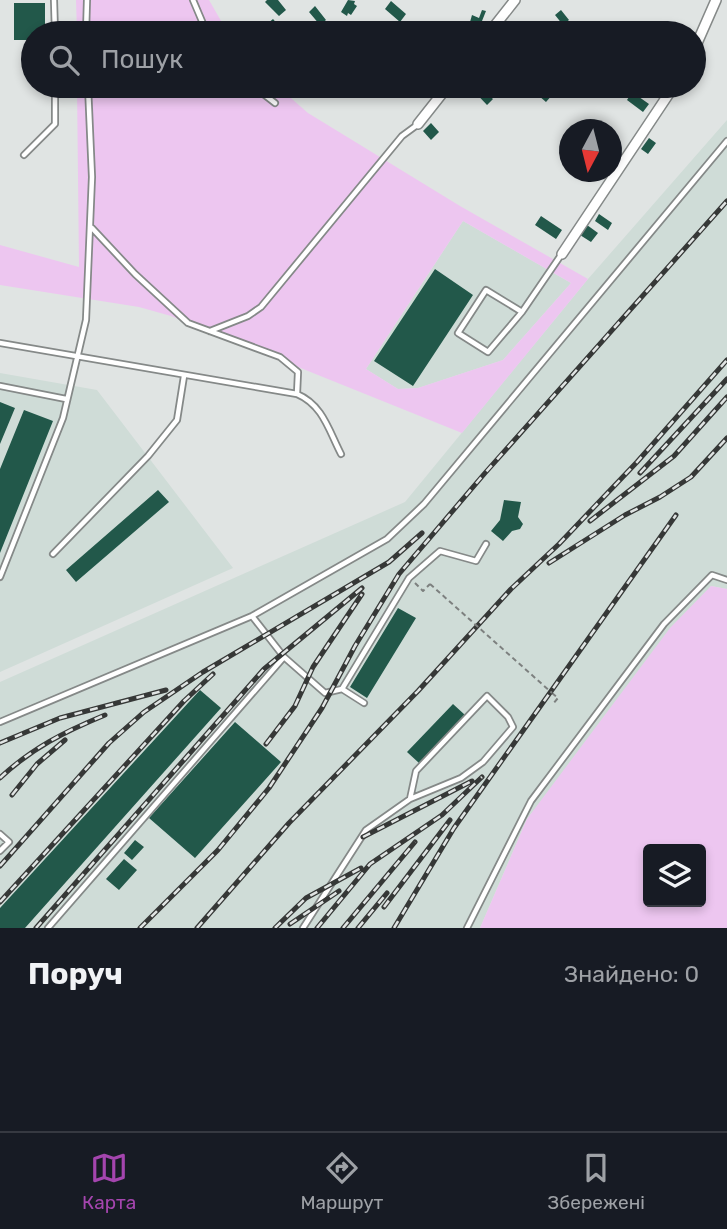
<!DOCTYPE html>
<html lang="uk">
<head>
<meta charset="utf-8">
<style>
  :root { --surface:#171b24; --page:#20242c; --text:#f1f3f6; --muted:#9ea1a6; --line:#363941; --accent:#a445ae }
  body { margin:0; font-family:Rubik,sans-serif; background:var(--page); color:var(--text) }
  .controls { position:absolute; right:21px; bottom:21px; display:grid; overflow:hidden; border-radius:7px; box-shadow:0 4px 10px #0003 }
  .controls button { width:63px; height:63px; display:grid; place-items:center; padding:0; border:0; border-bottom:2px solid var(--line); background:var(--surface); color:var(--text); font:35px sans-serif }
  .compass { position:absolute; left:559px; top:119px; width:63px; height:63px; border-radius:50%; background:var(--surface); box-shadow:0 4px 10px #0003; rotate:187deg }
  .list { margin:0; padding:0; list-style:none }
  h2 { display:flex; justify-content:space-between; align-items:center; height:91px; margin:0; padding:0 28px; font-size:30px }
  h2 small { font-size:23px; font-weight:400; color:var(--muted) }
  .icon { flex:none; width:38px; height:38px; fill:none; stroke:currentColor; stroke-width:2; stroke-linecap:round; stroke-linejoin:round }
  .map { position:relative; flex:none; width:727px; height:928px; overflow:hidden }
  .search { position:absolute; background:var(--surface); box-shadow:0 4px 10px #0003; left:21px; right:21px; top:21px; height:77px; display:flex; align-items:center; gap:18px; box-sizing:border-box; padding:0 24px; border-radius:38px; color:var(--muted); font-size:26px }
  .sheet { height:203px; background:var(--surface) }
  nav { display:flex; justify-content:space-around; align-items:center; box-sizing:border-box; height:98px; border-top:2px solid var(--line); background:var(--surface); font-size:19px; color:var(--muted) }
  nav a { display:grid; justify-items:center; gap:4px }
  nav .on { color:var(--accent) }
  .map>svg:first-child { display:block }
</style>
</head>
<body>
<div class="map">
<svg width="727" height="928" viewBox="0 0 727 928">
  <rect width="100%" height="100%" fill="#e0e4e3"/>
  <path fill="#cfdcd7" d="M727 120V589L711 586 527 819 480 928H0V682L405 502 588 279Z
    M463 221 571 283 503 360 418 388 398 389 366 369Z
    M0 373 97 390 233 568 0 672Z"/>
  <path fill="#edc6f0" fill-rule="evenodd" d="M76 0H209L228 33H77Z
    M77 86H277L308 113 460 206 588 279 462 433 171 316 139 307 0 285V245L79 267ZM463 221 571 283 503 360 418 388 398 389 366 369Z
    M711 586 727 589V928H480L527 819 670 628ZM701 849V902H648V849Z"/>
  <path fill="#22584a" d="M267 0H278L286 10 279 16 265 2Z
    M348 0 355 1 354 4 357 6 351 15 348 13 347 16 341 12Z
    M391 1 406 14 400 22 385 9Z
    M14 3H45V33H33V40H14Z
    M315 6 326 20 320 25 309 12Z
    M482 10 486 11 480 26 470 22 472 15 479 18Z
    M561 10 569 20 563 25 555 15Z
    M273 19 281 28 275 33 267 24Z
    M469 86H480L493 99 487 105Z
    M533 86H544L553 94 546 102 531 89Z
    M632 92 649 104 643 112 627 100Z
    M431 123 439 132 431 140 423 131Z
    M649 138 656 143 648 154 641 149Z
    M599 214 612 223 608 230 595 221Z
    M541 216 562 230 556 239 535 225Z
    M587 225 598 233 591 242 580 235Z
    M435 269 473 295 413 386 374 361Z
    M0 402 15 408 0 444Z
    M24 410 53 421 0 553V469Z
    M158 490 169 502 76 582 66 570Z
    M504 500 521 502 518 517 523 524 520 529 512 531 503 541 491 531 500 520Z
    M398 608 416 618 367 698 350 687Z
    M200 690 221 708 25 928H0V908Z
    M453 704 465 715 419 763 407 752Z
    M235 722 281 762 195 858 149 818Z
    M135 840 144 847 132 860 124 853Z
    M124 859 137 870 119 890 106 879Z"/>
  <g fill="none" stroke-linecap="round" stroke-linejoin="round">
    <defs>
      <path id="lane" d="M54 0 55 33
        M193 0 207 33
        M86 33 87 0
        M253 86 275 103
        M24 155 55 124V86
        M92 228 135 274 188 323 280 357 298 372 297 394
        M522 312 486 290 458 333 488 352 522 312 561 255
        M210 331 248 316 261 307 402 136 417 125
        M0 343 297 394C323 405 329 431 341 454
        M0 386 66 399
        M53 554 148 456 177 420 184 376
        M0 577 63 418 86 320 92 177 88 86
        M252 616 284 657 325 693 342 689 364 703
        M342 689 409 578 440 551 476 561 486 544
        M0 722 252 616 387 539 424 504 727 141
        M0 834 9 842 0 851
        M48 928 284 657
        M303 928 366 830 410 799 461 778 483 762 513 727 508 717 487 696 416 771 410 799
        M467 928 531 801 664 624 712 575 727 580"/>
      <path id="street" d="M489 33 515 0
        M694 50 716 0
        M418 124 448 86
        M562 254 674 86"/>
    </defs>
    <use href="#lane" stroke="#858988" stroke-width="8"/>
    <use href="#street" stroke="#858988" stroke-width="12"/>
    <path stroke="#7d807f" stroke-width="2" stroke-dasharray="5 3.5" stroke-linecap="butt" d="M415 583 423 591 430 584
      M552 693 558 698 552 705"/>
    <use href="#lane" stroke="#fff" stroke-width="4.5"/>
    <use href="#street" stroke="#fff" stroke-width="9"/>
    <defs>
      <path id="rail" d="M640 473 727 379
        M590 521 674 456 727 397
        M549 563 625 515 660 497 691 477 727 438
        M0 743 60 718 166 690
        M266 744 295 706 313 667 362 594
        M0 778C32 748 64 732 105 715
        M12 795 37 764 65 740
        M363 837 472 781
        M0 866 109 743 144 712 203 672 389 562 422 533
        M0 902 184 701 213 674
        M384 907 450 820
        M290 924 339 891
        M36 928 264 669 362 588
        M140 928 218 850 269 788 322 708 355 646 399 574 485 473 727 201
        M197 928 289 823 418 691 511 589 559 544 637 462 727 360
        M275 928 306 898 361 868
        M317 928 370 864 442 815 482 777
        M343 928 415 842
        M358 928 387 893
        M394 928 454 828 676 515"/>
    </defs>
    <use href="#rail" stroke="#363837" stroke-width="5"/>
    <use href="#rail" stroke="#e0e4e3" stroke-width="2.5" stroke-dasharray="8" stroke-linecap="butt"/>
    <path stroke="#7d807f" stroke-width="2" stroke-dasharray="5 3.5" stroke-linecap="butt" d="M430 584 552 693"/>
  </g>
</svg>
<div class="controls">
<button><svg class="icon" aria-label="layers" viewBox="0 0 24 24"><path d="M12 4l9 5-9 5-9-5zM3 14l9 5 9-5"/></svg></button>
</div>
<svg class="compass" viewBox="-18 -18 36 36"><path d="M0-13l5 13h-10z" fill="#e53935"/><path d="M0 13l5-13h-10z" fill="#9ea1a6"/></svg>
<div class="search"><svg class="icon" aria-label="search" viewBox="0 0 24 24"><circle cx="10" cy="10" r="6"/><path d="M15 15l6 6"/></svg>Пошук</div>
</div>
<section class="sheet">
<h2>Поруч<small>Знайдено: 0</small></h2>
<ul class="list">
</ul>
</section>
<nav>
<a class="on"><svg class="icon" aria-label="map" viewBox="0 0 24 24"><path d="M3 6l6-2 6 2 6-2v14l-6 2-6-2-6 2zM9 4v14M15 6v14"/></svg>Карта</a>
<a><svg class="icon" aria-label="directions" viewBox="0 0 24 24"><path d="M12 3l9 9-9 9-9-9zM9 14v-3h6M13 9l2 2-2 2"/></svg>Маршрут</a>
<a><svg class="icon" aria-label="saved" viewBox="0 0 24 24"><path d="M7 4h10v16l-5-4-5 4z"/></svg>Збережені</a>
</nav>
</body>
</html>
